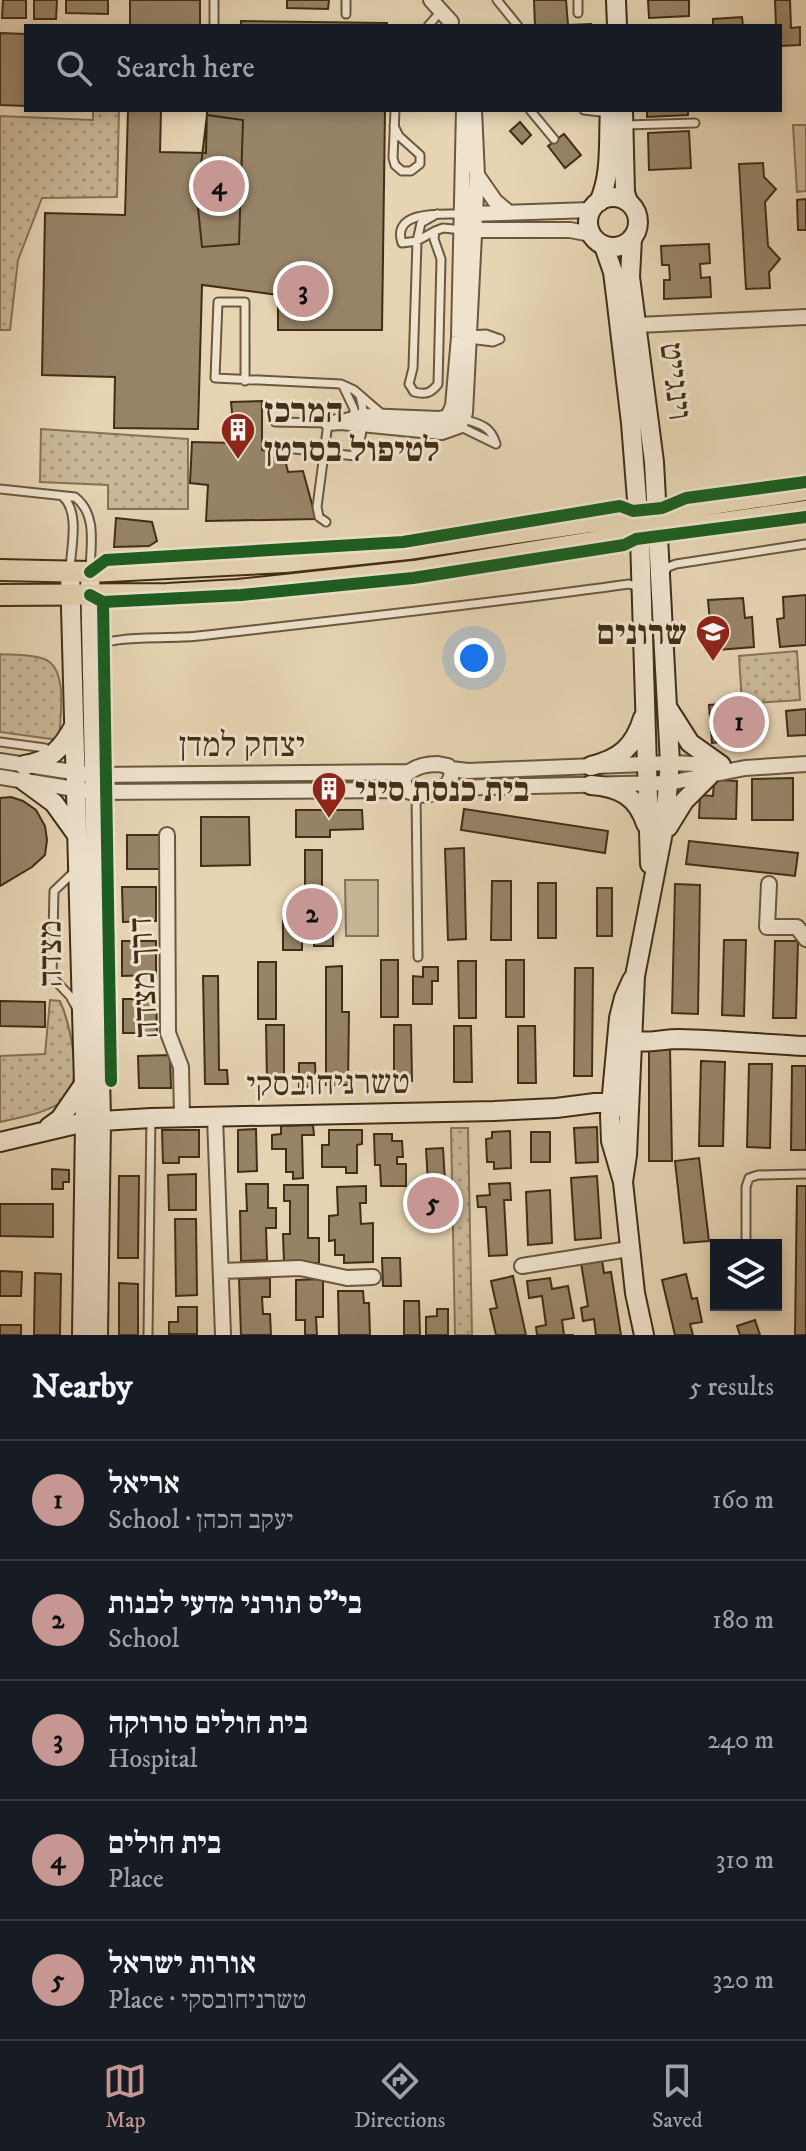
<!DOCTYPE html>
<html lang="en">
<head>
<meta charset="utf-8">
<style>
  :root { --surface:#171b24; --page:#20242c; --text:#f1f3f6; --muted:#9ea1a6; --line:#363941; --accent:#c59692 }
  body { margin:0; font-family:"IM FELL DW Pica","Frank Ruhl Libre",serif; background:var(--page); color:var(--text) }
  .controls { position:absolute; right:24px; bottom:24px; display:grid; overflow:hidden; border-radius:0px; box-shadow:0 4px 12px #0003 }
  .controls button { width:72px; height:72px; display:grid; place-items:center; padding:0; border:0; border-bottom:2px solid var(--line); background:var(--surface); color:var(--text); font:40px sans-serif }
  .you { position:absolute; left:474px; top:658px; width:28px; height:28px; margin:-20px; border:6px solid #fff; border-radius:50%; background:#1a73e8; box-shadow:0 0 0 12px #1a73e833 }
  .badge { display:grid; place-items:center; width:52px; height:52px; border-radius:50%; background:var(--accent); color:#111; font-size:26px; font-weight:700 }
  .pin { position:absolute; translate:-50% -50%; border:4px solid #fff; box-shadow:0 2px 8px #0006 }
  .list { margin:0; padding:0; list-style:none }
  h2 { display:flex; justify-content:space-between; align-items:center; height:104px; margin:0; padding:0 32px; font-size:34px }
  h2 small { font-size:26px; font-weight:400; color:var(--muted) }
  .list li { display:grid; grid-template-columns:52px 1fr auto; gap:24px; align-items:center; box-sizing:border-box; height:120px; padding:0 32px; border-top:2px solid var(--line) }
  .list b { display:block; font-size:30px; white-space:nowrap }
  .list p { margin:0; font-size:26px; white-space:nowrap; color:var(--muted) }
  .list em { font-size:26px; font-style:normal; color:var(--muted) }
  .icon { flex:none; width:44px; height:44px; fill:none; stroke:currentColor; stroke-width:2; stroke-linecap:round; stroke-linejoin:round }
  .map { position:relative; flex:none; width:806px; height:1335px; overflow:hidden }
  .search { position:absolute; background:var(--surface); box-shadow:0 4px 12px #0003; left:24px; right:24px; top:24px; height:88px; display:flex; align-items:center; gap:20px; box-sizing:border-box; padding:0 28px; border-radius:0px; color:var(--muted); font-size:30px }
  .sheet { height:704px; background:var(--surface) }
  nav { display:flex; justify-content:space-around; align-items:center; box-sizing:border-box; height:112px; border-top:2px solid var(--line); background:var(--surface); font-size:22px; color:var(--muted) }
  nav a { display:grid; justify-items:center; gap:4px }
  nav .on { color:var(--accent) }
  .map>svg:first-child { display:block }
</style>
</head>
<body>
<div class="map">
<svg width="806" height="1335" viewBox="0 0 806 1335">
  <defs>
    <pattern id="grass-dots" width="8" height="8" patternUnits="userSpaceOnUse" patternTransform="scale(2)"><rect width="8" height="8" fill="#cab898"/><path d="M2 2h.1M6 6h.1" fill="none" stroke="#a6967b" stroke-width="1.8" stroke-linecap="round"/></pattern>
  </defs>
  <rect width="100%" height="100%" fill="#e6d4b3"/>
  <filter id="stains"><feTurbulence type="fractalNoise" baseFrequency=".0025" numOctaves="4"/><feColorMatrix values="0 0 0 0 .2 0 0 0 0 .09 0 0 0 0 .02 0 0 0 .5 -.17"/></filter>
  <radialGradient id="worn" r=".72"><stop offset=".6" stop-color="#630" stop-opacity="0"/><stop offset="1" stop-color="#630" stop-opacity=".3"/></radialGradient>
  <path fill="url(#grass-dots)" stroke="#867357" stroke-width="2" d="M93 110H119L117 197 42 198 18 260 10 330H0V116L93 120Z
    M41 429 188 439V509H108V485L40 482Z
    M797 651 800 700 742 704 739 656Z
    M0 654C13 655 31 654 44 659 69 668 60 718 59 740L0 732Z
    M50 1000 60 1001C69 1021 84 1081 65 1099 49 1113 21 1117 0 1122V1056L45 1054Z
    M451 1128H468L472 1335H455Z"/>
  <path fill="#cab898" stroke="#867357" stroke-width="2" d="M806 125V191L797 192 793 125Z
    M345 880H378V936H346Z"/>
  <path fill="#978468" stroke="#412e16" stroke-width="2" d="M3 0H26V18H2Z
    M34 0H57L56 19H34Z
    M66 0H108V14L66 13Z
    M130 0H200V26H130Z
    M287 0H329L328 9 287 8Z
    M534 0H566L568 25 591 24V26H535Z
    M648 0H689V16L649 18Z
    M775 0H790L791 28 800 27V45L780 46V26H776Z
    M742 17 743 26H713V19Z
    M241 21 387 23V26H241Z
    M0 33 26 34V106L0 105Z
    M128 110H161L160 152 206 153 207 110H385L382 330H278V295L202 285 198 429 114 428 115 377 42 375 45 213 125 215Z
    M647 110H688V115L647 117Z
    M207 115 243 120 239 244 202 247 197 198Z
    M520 122 531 135 522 144 510 131Z
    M689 131 691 168 649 170 648 133Z
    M564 134 581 155 565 168 548 146Z
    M763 163 764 177 776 189 765 202 768 246 780 259 769 272 770 288 746 289 739 164Z
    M806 199V230H798L797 200Z
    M709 244 710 263 700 264 701 278 710 277 711 297 664 299V280H670L669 265H662L661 246Z
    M262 401V450L283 451 288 472 303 471 316 519 206 521 208 485 190 483 192 442 235 443 231 402Z
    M116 518 152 522 157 541 149 546 114 547Z
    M806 595V645L780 647 777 619 784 618 783 597Z
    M743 598 745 618 752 617 754 647 705 651 702 623 710 622 708 600Z
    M735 703 736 712 758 710 760 739 712 743 709 705Z
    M806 709V735L788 736 786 711Z
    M793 778V820H752V779Z
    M714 780 737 781 736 819 699 818 700 795 713 796Z
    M11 797 23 801 36 810 45 826 47 840 45 855 32 867 0 886V798Z
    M464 809 608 831 605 853 461 830Z
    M296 810H362L363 829 330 830V837H296Z
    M201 817H249L250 865 201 866Z
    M127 835H160L161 869H127Z
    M689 841 798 853 795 876 686 864Z
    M464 848 466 939 448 940 445 849Z
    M305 850H322V900H333V946H314V907H305Z
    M492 881H511V940H491Z
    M538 883H556V938H538Z
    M675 884 700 885 698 1014 672 1013Z
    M122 887H156V921L123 922Z
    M597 888H612V936H597Z
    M283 912 302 913V950H283Z
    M724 940H746L744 1016 722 1015Z
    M122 941H156V975L122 976Z
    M775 941H798L796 1018H773Z
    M381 960H398V1017H381Z
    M506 960H524V1017H506Z
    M458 961H476V1018H459Z
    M258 962H276V1019H258Z
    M342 966V1012H349L348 1085H326V967Z
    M423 967H438V981H432V1004H413V976L423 977Z
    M575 968H593L592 1076H574Z
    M203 976H218L219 1070H227L228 1084H205Z
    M123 999H156L157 1033H123Z
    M0 1001 45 1002V1027L0 1026Z
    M266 1025H284V1082H267Z
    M394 1025H411L412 1081H394Z
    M454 1026H471L472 1082H454Z
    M518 1026H535L536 1083H518Z
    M670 1047 672 1161H649V1048Z
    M170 1055 171 1088H139L138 1056Z
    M701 1061 725 1062 723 1146H699Z
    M299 1063H315L316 1086 299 1087Z
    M749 1064H772L770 1148 747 1147Z
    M792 1066H806V1150H791Z
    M313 1125 314 1135H302L303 1178 293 1179V1172H286V1149H272V1135L281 1134V1126Z
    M597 1127 598 1162 576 1163 574 1128Z
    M256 1129 257 1171 238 1172V1130Z
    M162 1130H199V1157H179V1163H163Z
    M329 1130H362V1144L357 1145V1173H346V1167H322V1145H329Z
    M510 1131 511 1168 494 1169V1162H487L486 1139 492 1138V1132Z
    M531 1132H550V1162H531Z
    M374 1134H392V1141H402L403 1157H397V1164H406V1186H381L380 1165H375Z
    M443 1148 445 1182 428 1183 426 1149Z
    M699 1158 709 1241 684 1243 675 1161Z
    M52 1169 69 1170V1182H63V1189H52Z
    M196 1174V1210H169L168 1175Z
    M119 1176H139L138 1258H118Z
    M597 1176 601 1238 575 1240 571 1178Z
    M510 1183 511 1200H504L507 1255 489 1256 486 1207H478L477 1196 490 1195 489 1184Z
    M246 1184H268V1208H276V1228H266L267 1260 241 1261 240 1211H247Z
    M284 1185H308V1238H319V1263H284L283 1234H290V1201H284Z
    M366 1186V1203H360L361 1224 373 1223V1262L344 1263V1255H335V1240L329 1241V1216L338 1215 337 1187Z
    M797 1186H806V1335H795Z
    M550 1190 552 1243 528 1245 526 1192Z
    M448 1191 449 1214H418V1192Z
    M0 1204H53V1237L0 1236Z
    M175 1219H196L197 1295 176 1296Z
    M382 1258H400L401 1286H383Z
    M602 1260 604 1273 611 1272 621 1335H596L594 1319 583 1321 581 1308 588 1306 581 1263Z
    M0 1271 22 1272 21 1296H0Z
    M35 1273 61 1274 60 1335H34Z
    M686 1274 692 1299 697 1298 702 1322 690 1324 693 1335H675L662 1280Z
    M513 1276 526 1335H496L490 1309 497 1308 491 1281Z
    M270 1278V1297H262L263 1314H270L271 1335H241L239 1279Z
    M550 1278 552 1289 568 1286 574 1318 562 1320 564 1335H574H537L536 1327 546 1325 542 1296 529 1298 527 1281Z
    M323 1279V1317H316L317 1335H305V1320H296V1280Z
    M119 1283 138 1284V1335H119Z
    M338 1291H363L364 1303H369L370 1335H339Z
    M404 1301H419L420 1335H404Z
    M178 1307H197V1334H169V1322H178Z
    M437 1309H448V1335H426V1317L437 1316Z
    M755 1320 760 1335H740L737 1326Z
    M0 1325H21V1335H0Z"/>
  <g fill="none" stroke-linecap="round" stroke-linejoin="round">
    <defs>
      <path id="lane" d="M346 0V14
        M497 0 518 26
        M578 13V0
        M214 26V0
        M428 26 442 10
        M530 110 554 139
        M584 110 609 113
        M625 125 695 123
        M394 126 399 136 420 155V164L411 171H402L395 165 393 158 395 110
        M437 214 421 223 417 241 413 368 409 384 414 392C426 395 431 393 438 384L441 259 434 239 435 231 443 228 463 230
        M435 231 417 241 402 243C391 210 442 214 461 214
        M469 335 486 334 500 339
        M469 339 493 342 500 339
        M245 381V302H218L215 378 341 384 354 390 383 415
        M343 386 354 409 355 456
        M463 419C480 424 491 426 496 444
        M275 422 328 423 317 507 319 517 326 522
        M459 426 496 444
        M286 448 355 456
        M357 450C363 433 366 415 360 396
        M0 489 75 497C97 514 91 544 90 569
        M63 497C80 512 71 548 70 569
        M664 573 668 567 676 564 806 544
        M96 647C108 635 176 639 198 636 341 620 485 604 629 584L641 588
        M0 742 45 748
        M416 794 418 957
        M75 871 54 891 52 977 70 996 77 1009
        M746 1245V1187L749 1178 758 1175 806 1174
        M148 1335 151 1118"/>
      <path id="street" d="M431 0 451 22
        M477 175 495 201 508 212
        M468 214 591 210
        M467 230H570L591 234
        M638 325 806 317
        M346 421 364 416 439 419 448 417 453 406 459 337 464 110
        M328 423 341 422 442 432 459 426 465 413 477 175 474 110
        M0 761 93 775 408 772
        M438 764 448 766 452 772C450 794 423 800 406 790L403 779C411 767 424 764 438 764Z
        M451 769 468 771 670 763 721 765
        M0 777 93 792 406 790
        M445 788 669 783 745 768 806 764
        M167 835 168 1033 181 1067 182 1117
        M769 884 767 927H797L806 939
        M215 1117 223 1335
        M522 1266 629 1249
        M221 1271 300 1268 347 1278 373 1277"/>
      <path id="secondary" d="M616 0 617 26
        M623 110 625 192 628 202
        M588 222a25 25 0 1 1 50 0a25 25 0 1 1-50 0Z
        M599 202C612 174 608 141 610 110
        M604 246 613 272 616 296 631 423 640 538 650 864
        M70 571 85 1122 82 1335
        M90 572 101 1122 98 1335
        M669 710 690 743 721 765
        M24 765C50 761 62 749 74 726
        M591 766C620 759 634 747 643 718
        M24 781 54 803 77 835
        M591 785C619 787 637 796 646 824
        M668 827 684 801 709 776
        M632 980 624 998 619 1018 610 1116 611 1141 623 1182 635 1293 644 1335
        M623 1037C642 1046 659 1039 679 1039 721 1040 764 1044 806 1046
        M49 1127 60 1119 84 1084
        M0 1142 85 1122 151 1118 494 1111 556 1108 595 1103H611L628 1110
        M623 1182 627 1155 635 976 664 827 670 763 654 462 630 277 632 238"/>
      <path id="primary" d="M0 570 90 572 285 562 408 549 806 490
        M0 595 167 594 238 590 414 571 635 535 806 511"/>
    </defs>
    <use href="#lane" stroke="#6a583d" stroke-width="11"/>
    <use href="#street" stroke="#6a583d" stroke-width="18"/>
    <use href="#secondary" stroke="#412e16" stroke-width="22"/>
    <use href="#primary" stroke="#412e16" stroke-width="24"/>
    <use href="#lane" stroke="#efe3ce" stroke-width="7"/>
    <use href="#street" stroke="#efe3ce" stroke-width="14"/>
    <use href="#secondary" stroke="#efe3ce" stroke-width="18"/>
    <use href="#primary" stroke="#e6d4b3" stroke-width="20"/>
    <defs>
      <path id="cycleway" d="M90 572 106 560 403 542 620 506 633 511 662 508 686 498 806 482
        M90 595 103 602 241 595 413 578 624 545 636 539 806 517
        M103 602 111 1081"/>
    </defs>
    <use href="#cycleway" stroke="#efe3ce" stroke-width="17"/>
    <use href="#cycleway" stroke="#1b5e20" stroke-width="12"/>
  </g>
  <defs>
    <symbol id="building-pin" viewBox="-11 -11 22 30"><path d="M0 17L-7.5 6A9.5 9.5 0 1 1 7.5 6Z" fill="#8f2418" stroke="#efe3ce"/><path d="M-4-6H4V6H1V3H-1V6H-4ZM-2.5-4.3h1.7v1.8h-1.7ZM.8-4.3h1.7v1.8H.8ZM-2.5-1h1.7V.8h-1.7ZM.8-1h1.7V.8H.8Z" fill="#fff"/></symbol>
    <symbol id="school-pin" viewBox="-11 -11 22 30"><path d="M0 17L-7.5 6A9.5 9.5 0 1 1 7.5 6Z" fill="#8f2418" stroke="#efe3ce"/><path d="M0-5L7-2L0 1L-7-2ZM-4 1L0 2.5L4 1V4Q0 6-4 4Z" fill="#fff"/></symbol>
  </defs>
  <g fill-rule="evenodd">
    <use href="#building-pin" x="218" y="410" width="40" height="54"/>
    <use href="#school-pin" x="693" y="612" width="40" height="54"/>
    <use href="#building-pin" x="309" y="769" width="40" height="54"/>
  </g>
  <g text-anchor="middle" stroke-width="6" stroke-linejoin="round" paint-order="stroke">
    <g font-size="34" fill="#412e16" stroke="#efe3ce">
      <text transform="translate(677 381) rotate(83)" y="12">וינגייט</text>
      <text x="242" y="756">יצחק למדן</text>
      <text transform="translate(49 954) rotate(-91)" y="12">מצדה</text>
      <text transform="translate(142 978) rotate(-93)" y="12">דרך מצדה</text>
      <text transform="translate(328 1082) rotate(-1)" y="12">טשרניחובסקי</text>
    </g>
    <g font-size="34" font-weight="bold" fill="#412e16" stroke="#efe3ce" text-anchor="start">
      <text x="264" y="422">המרכז<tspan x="264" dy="39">לטיפול בסרטן</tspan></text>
      <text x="687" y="644" text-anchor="end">שרונים</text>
      <text x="355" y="801">בית כנסת סיני</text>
    </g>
  </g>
  <rect width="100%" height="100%" filter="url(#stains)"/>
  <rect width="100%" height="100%" fill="url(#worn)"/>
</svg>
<div class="controls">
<button><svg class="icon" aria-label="layers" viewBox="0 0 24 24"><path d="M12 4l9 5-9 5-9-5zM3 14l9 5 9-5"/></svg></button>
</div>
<div class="you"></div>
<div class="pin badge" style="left:739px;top:722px">1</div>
<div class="pin badge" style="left:312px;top:914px">2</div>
<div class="pin badge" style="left:303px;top:291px">3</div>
<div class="pin badge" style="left:219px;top:186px">4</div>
<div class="pin badge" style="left:433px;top:1203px">5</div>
<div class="search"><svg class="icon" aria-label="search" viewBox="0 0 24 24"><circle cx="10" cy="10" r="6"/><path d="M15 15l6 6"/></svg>Search here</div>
</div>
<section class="sheet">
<h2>Nearby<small>5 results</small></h2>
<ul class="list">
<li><span class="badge">1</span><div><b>אריאל</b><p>School · יעקב הכהן</p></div><em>160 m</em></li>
<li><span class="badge">2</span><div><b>בי&quot;ס תורני מדעי לבנות</b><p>School</p></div><em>180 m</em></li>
<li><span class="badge">3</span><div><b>בית חולים סורוקה</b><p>Hospital</p></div><em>240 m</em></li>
<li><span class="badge">4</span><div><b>בית חולים</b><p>Place</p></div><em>310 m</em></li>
<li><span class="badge">5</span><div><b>אורות ישראל</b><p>Place · טשרניחובסקי</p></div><em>320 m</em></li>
</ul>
</section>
<nav>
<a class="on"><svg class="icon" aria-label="map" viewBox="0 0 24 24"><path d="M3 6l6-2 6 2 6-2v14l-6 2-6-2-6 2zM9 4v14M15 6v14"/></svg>Map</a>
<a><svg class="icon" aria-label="directions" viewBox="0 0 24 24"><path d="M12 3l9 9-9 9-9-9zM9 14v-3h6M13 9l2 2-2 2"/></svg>Directions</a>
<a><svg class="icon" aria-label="saved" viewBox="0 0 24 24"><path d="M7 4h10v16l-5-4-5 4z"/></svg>Saved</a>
</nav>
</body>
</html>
